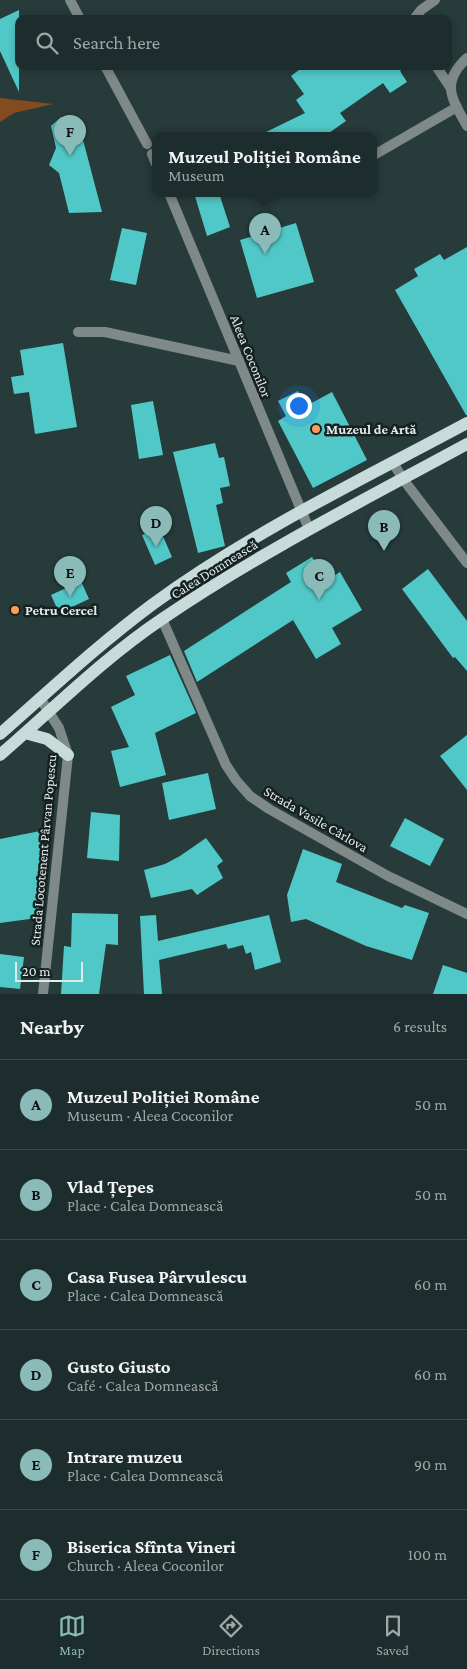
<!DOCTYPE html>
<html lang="en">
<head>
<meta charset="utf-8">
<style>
  :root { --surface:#1d2c2c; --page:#253434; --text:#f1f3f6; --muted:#a0a7a9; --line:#3b4848; --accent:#8bbbb9 }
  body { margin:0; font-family:"Crimson Pro",serif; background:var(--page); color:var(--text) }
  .scale { position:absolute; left:15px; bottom:12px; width:68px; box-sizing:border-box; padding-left:5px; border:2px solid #e0eceb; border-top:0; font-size:14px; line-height:18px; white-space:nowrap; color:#e0eceb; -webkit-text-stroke:4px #172020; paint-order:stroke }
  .you { position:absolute; left:298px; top:405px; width:18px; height:18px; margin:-12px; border:4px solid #fff; border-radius:50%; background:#1a73e8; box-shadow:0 0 0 8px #1a73e833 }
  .badge { display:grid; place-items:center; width:32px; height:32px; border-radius:50%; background:var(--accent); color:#111; font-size:16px; font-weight:700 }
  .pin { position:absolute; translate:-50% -41px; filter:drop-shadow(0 1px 2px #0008) }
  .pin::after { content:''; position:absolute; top:26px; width:18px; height:15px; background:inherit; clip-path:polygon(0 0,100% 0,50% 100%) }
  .popup { position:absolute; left:152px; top:132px; width:225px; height:65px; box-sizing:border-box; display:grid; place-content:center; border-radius:10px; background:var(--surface); filter:drop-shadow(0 1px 4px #0005); font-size:16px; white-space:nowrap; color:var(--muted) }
  .popup b { font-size:19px; color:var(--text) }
  .popup::after { content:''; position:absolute; left:50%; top:100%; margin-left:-10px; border:10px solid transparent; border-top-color:var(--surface) }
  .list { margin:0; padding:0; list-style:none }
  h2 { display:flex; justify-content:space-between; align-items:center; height:65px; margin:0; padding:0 20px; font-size:21px }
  h2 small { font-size:16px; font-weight:400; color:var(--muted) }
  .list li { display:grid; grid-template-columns:32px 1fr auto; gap:15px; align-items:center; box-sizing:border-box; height:90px; padding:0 20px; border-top:1px solid var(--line) }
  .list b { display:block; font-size:19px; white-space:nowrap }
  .list p { margin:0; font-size:16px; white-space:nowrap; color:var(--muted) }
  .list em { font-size:16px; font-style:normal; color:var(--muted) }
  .icon { flex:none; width:28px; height:28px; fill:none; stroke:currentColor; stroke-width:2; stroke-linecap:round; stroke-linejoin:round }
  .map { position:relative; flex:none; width:467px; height:994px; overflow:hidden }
  .search { position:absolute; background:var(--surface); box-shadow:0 2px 8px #0003; left:15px; right:15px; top:15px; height:55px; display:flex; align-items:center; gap:12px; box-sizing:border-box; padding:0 18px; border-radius:10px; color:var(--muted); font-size:19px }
  .sheet { height:605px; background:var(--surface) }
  nav { display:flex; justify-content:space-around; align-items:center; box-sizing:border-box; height:70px; border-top:1px solid var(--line); background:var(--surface); font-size:14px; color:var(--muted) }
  nav a { display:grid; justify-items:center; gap:2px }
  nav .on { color:var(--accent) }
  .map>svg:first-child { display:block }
</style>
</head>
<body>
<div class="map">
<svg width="467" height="994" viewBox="0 0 467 994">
  <rect width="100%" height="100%" fill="#273b3b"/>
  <path fill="#844a20" d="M0 98 53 104 14 113 0 122Z"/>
  <path fill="#51c8c8" d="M19 10V92L0 51V19Z
    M304 66H406L400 71 407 82 390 93 383 83 340 113 346 121 326 135H260L305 113 296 100 304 94 291 76Z
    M61 117 75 120 82 136 102 212 69 213 59 173 49 165 56 148 51 126Z
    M194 193H219L230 227 207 236Z
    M296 223 314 282 257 298 240 240Z
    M122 228 147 233 136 285 110 280Z
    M467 247V415H466L395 290 418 276 414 269 440 254 444 260Z
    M63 343 77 427 35 434 29 392 14 394 11 377 24 375 20 350Z
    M298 391 306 406 332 392 367 460 313 488 278 421 286 416 278 401Z
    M153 401 163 455 139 459 131 405Z
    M215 443 219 458 224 457 230 486 220 488 223 503 216 505 225 546 198 553 173 452Z
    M159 527 172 557 155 565 142 535Z
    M312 557 327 580 340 572 362 610 332 628 341 644 316 659 293 620 197 682 184 651 291 582 286 573Z
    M428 569 467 621V671L455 657 453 658 402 589Z
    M81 581 89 599 59 613 51 595Z
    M170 655 196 713 155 733 166 775 120 787 111 751 129 747 111 707 135 695 126 676Z
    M467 735V790L440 756Z
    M208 773 216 809 169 820 162 783Z
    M91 812 120 815 119 861 87 858Z
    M405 818 444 839 430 866 390 846Z
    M45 830 47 871 37 918 0 923V839Z
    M206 838 223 861 217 866 223 878 197 895 192 889 151 898 144 870 165 864 180 856Z
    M303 849 342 864 336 882 402 908 405 905 429 913 412 960 366 946 306 919 291 922 287 895Z
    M72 913 118 914V945L106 944 99 994H61L64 946 71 947Z
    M156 915 158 941 269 915 281 962 255 970 251 952 246 954 243 945 228 949 226 944 159 960 162 994H144L140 916Z
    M0 954 24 957 20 989 0 987Z
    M443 965 467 973V994H433Z"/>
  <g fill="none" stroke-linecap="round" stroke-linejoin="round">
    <path stroke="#7f8988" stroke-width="10" d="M414 19 421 10 435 0
      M436 66 450 87
      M374 155 457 107
      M78 332H105L239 361"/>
    <path stroke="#7f8988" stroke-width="10" d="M70 0 80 19
      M467 58C440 83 452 99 467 126
      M105 66 147 144
      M152 154 156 164
      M169 193 309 529
      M393 463 403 479 467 563
      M162 619 226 765 236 780 250 796 269 809 388 876 467 914
      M40 698 59 728 68 755 43 994"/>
    <path stroke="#c7dbda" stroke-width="12" d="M25 733 47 739 68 755
      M0 734C50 690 99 644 153 604 250 533 361 480 467 423
      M0 755C53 709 104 658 162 619 259 553 364 500 467 444"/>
  </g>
  <g fill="#fe9c57" stroke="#172020" stroke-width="2">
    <circle cx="316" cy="429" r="5"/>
    <circle cx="15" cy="610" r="5"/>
  </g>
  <g text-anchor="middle" stroke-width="5" stroke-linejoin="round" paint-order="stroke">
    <g font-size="14" fill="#e0eceb" stroke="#172020">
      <text transform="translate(251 356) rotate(68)" y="5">Aleea Coconilor</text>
      <text transform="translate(214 569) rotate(-32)" y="5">Calea Domnească</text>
      <text transform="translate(316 819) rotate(30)" y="5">Strada Vasile Cârlova</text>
      <text transform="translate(43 850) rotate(-85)" y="5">Strada Locotenent Pârvan Popescu</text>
    </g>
    <g font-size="14" font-weight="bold" fill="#e0eceb" stroke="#172020" text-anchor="start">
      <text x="326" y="434">Muzeul de Artă</text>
      <text x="25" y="615">Petru Cercel</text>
    </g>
  </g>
</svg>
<div class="scale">20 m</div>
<div class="you"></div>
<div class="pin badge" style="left:265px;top:254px">A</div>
<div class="popup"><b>Muzeul Poliției Române</b>Museum</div>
<div class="pin badge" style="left:384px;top:551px">B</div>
<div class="pin badge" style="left:319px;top:600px">C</div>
<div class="pin badge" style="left:156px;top:547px">D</div>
<div class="pin badge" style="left:70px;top:597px">E</div>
<div class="pin badge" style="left:70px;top:156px">F</div>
<div class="search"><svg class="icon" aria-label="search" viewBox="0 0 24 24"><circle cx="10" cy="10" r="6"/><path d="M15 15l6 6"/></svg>Search here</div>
</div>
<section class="sheet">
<h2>Nearby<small>6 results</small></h2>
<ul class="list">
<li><span class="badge">A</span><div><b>Muzeul Poliției Române</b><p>Museum · Aleea Coconilor</p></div><em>50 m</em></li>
<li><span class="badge">B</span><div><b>Vlad Țepes</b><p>Place · Calea Domnească</p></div><em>50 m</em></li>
<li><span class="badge">C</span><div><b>Casa Fusea Pârvulescu</b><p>Place · Calea Domnească</p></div><em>60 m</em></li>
<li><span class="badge">D</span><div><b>Gusto Giusto</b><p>Café · Calea Domnească</p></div><em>60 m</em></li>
<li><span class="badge">E</span><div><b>Intrare muzeu</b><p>Place · Calea Domnească</p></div><em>90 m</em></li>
<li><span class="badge">F</span><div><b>Biserica Sfînta Vineri</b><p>Church · Aleea Coconilor</p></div><em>100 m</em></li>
</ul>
</section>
<nav>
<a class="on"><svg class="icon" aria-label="map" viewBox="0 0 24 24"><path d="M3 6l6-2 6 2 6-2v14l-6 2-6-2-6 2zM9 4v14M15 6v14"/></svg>Map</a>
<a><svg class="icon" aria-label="directions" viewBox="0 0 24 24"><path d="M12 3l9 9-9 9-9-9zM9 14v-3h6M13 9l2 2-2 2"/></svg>Directions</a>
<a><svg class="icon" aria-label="saved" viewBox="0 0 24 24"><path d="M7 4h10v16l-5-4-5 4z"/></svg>Saved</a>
</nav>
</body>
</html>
